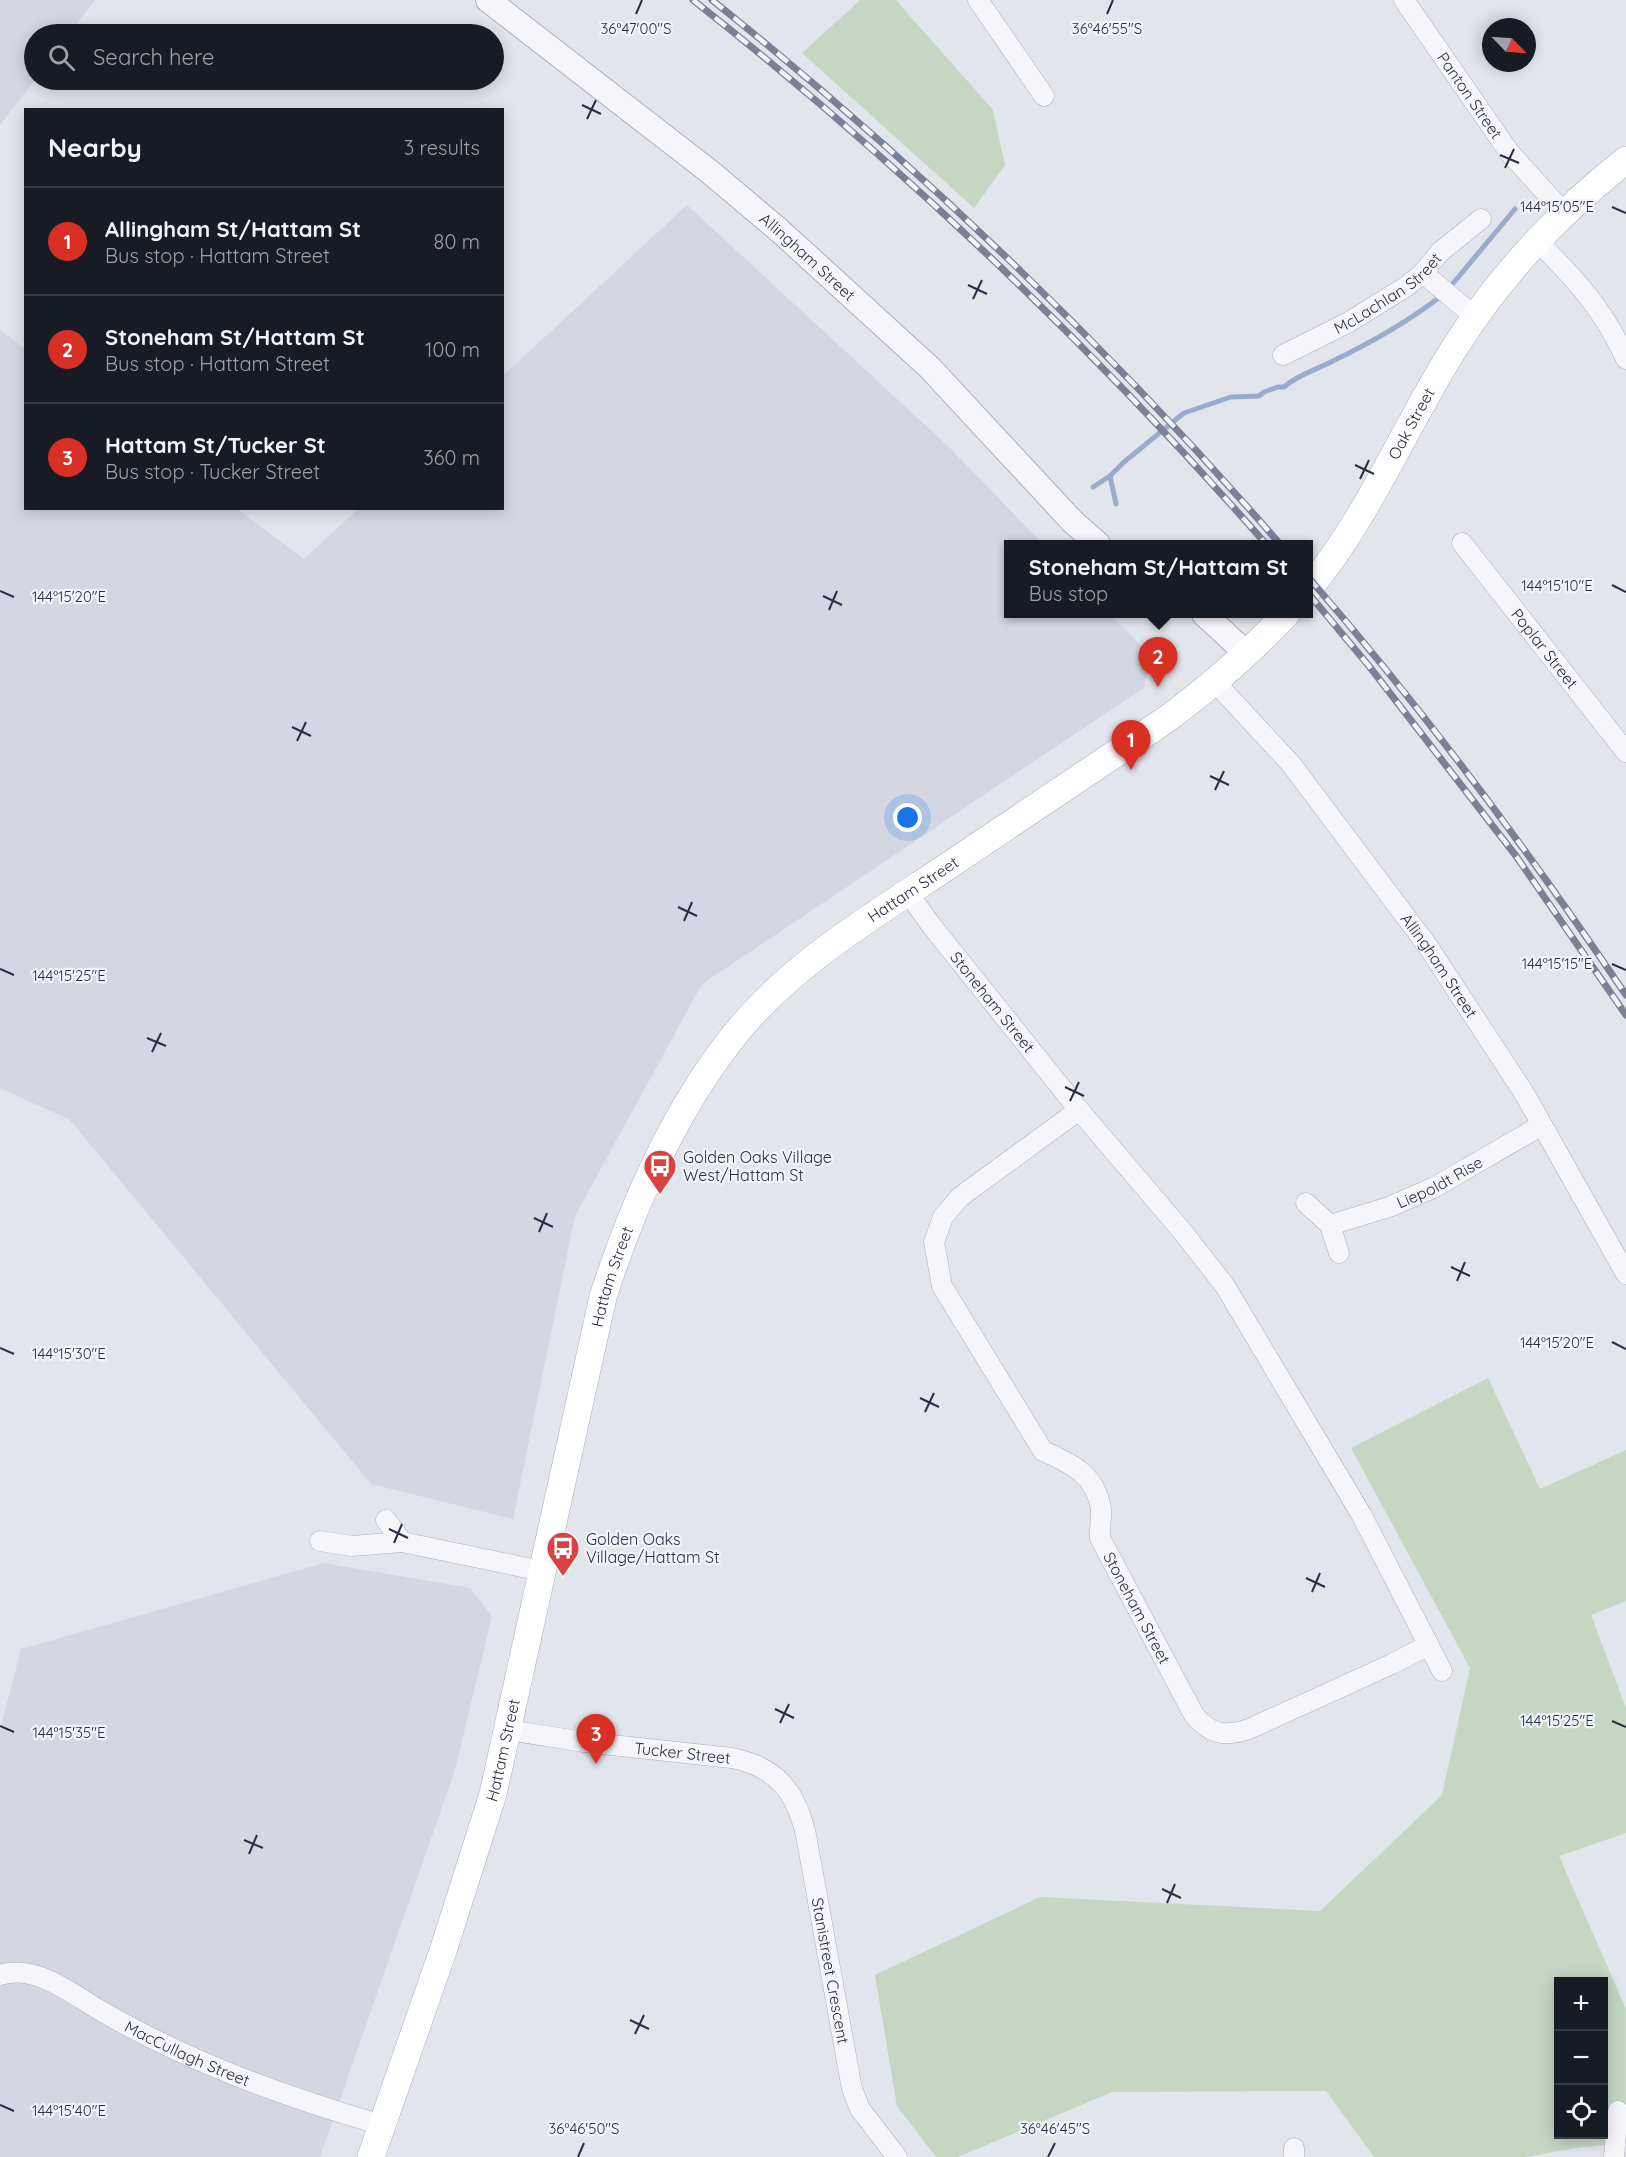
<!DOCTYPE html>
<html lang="en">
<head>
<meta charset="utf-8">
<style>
  :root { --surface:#171b24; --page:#20242c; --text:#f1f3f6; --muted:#9ea1a6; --line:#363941; --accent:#d93025 }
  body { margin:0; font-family:Quicksand,sans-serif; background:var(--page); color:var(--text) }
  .controls { position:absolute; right:18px; bottom:18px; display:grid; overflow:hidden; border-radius:0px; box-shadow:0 3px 15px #0003 }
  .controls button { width:54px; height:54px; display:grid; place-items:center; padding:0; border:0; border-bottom:2px solid var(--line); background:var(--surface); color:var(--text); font:30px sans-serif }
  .compass { position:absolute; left:1482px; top:18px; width:54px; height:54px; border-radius:50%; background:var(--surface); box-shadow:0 3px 15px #0003; rotate:115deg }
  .you { position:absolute; left:908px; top:818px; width:21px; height:21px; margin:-15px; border:4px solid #fff; border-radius:50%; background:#1a73e8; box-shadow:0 0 0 9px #1a73e833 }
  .badge { display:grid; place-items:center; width:39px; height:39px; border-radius:50%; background:var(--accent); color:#fff; font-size:20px; font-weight:700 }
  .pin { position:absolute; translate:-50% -50px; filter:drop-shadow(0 2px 3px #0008) }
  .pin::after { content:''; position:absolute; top:32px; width:21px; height:18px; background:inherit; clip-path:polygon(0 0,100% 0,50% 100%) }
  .popup { position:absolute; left:1004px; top:540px; width:309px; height:78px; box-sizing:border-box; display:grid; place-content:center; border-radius:0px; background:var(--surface); filter:drop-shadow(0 2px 4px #0005); font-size:20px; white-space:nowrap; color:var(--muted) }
  .popup b { font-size:22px; color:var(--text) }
  .popup::after { content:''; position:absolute; left:50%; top:100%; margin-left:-12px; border:12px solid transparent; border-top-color:var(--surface) }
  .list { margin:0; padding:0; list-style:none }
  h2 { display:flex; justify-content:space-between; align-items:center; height:78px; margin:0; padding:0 24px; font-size:26px }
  h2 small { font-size:20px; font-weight:400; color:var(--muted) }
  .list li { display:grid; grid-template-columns:39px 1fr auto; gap:18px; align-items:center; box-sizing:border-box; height:108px; padding:0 24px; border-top:2px solid var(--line) }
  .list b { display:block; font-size:22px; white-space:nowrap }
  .list p { margin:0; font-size:20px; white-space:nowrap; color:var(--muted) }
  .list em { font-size:20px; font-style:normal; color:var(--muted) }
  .icon { flex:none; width:33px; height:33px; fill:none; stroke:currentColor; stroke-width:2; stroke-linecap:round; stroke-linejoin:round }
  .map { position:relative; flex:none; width:1626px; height:2157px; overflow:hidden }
  .search { position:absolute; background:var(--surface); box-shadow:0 3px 15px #0003; left:24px; top:24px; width:480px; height:66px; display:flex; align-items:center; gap:15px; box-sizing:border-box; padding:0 21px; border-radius:33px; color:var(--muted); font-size:22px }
  .panel { position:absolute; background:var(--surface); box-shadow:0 3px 15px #0003; left:24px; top:108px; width:480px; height:402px; border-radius:0px }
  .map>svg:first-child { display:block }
</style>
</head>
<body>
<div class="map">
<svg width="1626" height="2157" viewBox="0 0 1626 2157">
  <rect width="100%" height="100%" fill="#e3e5ec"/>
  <path fill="#d4d7e1" d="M0 0H95L69 34H34L35 80 0 125Z
    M687 205 948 446 1043 544H1008V614H1110L1149 654 1145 687 702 984 575 1216 513 1519 371 1484 70 1120 0 1088V330L25 349 26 508 237 509 304 559 358 509 502 508 503 376Z
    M324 1563 470 1588 492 1616 455 1770 320 2157H0V1730L21 1649Z"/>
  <path fill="#c5d6c3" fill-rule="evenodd" d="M860 0H896L993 110 1005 165 974 208 802 53Z
    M1488 1378 1540 1489 1626 1450V1601L1591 1615 1626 1708V1833L1559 1856 1626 2009V2143L1576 2148 1526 2157H1374L1326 2091 1112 2092 958 2157H936L897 2106 875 1975 1040 1897 1320 1911 1442 1795 1470 1668 1351 1448ZM1558 1982H1604V2134H1558Z"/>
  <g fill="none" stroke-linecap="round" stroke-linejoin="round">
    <path stroke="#9babce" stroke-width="5" d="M1450 287 1515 209
      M1110 476 1116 504
      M1093 487 1110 476 1124 462 1184 413 1231 397 1259 396 1264 392 1278 387H1284C1299 374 1316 370 1333 361 1370 343 1408 322 1441 296"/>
    <defs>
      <g id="minor">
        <path d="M978 0 1044 96"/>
        <path id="s1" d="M1404 0 1509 152 1564 213"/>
        <path d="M1536 240C1574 277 1604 310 1626 359"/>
        <path d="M1423 273 1475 317"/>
        <path id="s2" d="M1283 355 1349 322 1407 286 1423 273 1440 252 1481 219"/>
        <path id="s3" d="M1462 543 1626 752"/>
        <path id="s4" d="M1215 682 1291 764 1427 945 1524 1093 1626 1274"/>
        <path id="s5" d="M908 893 931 925 1079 1110 1182 1231 1225 1286 1361 1514 1442 1671"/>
        <path id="s6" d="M1079 1110 960 1197 943 1217 934 1242 942 1286 1043 1451C1071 1463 1096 1475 1101 1509 1102 1519 1099 1528 1100 1538L1194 1715C1211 1735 1225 1737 1249 1729L1392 1664 1429 1645"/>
        <path d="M1306 1203 1330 1225 1339 1253"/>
        <path id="s7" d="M1330 1225 1389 1207 1435 1187 1542 1125"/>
        <path d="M386 1520 402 1542"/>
        <path d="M320 1541 352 1546 402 1542 542 1571"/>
        <path id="s8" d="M508 1730 584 1742 732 1758C777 1767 796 1792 806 1835L852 2089 860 2109 897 2157"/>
        <path id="s9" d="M0 1975C34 1964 68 1991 96 2008 186 2061 282 2096 382 2125"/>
        <path d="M1294 2157V2148"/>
        <path d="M1614 2157 1618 2111"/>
      </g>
      <g id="tertiary">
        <path id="s10" d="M488 0 710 172 780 231 930 368 1072 521 1098 544"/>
        <path d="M1204 614 1247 654"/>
      </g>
      <g id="secondary">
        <path id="s11" d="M1308 590C1370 515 1405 425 1457 344 1502 273 1560 212 1626 160"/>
        <path id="s12" d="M371 2157 444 1948 493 1794 603 1297C632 1207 671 1117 729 1042 783 971 863 922 936 874 1013 822 1090 771 1167 719 1210 687 1250 653 1286 614"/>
      </g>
    </defs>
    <use href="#minor" stroke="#abaeba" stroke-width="21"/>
    <use href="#tertiary" stroke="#abaeba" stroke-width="26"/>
    <use href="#secondary" stroke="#abaeba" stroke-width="28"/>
    <use href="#minor" stroke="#f6f6fa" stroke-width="20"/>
    <use href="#tertiary" stroke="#f6f6fa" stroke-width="24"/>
    <use href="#secondary" stroke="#fff" stroke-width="27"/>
    <defs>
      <path id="rail" d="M693 0C900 163 1092 346 1266 544
        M712 0C917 164 1108 346 1280 544
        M1308 577C1423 709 1528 850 1626 995
        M1308 593 1369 666 1516 856 1626 1015"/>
    </defs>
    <use href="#rail" stroke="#7b8097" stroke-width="7"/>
    <use href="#rail" stroke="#f3f4f9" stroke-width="4.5" stroke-dasharray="14" stroke-linecap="butt"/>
  </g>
  <path fill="none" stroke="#292e46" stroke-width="2" d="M636 14 642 0M1107 14 1113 0M582 105 601 114M587 119 596 100M1500 155 1519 163M1505 168 1514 149M1612 207 1626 213M968 285 987 294M973 299 982 280M1355 465 1374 474M1360 479 1369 460M1612 585 1626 592M0 591 14 597M823 596 842 605M829 610 837 591M292 727 311 736M297 741 306 722M1210 776 1229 785M1215 790 1224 771M678 907 697 916M684 921 692 902M1612 964 1626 970M0 969 14 975M147 1038 166 1046M152 1052 161 1033M1065 1087 1084 1096M1070 1101 1079 1082M534 1218 553 1227M539 1232 547 1213M1451 1267 1470 1276M1457 1281 1465 1262M1612 1342 1626 1349M0 1348 14 1354M920 1398 939 1407M925 1412 934 1393M389 1529 408 1538M394 1543 402 1524M1306 1578 1325 1587M1312 1592 1320 1573M775 1709 794 1718M1612 1721 1626 1727M780 1723 789 1704M0 1726 14 1732M244 1840 263 1848M249 1854 257 1835M1162 1889 1181 1898M1167 1903 1175 1884M630 2020 649 2029M635 2034 644 2015M0 2105 14 2111M578 2157 584 2143M1048 2157 1055 2143"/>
  <defs>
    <symbol id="bus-pin" viewBox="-11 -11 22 30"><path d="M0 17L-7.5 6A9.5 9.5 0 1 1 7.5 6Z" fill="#d9433f" stroke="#f3f4f9"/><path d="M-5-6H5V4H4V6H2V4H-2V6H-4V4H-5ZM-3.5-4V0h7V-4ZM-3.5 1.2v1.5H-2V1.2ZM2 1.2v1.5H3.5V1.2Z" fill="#fff"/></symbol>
  </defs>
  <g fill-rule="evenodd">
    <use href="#bus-pin" x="641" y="1147" width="38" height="52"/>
    <use href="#bus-pin" x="544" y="1529" width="38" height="52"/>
  </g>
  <g text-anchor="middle" stroke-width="4.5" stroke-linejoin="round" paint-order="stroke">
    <g font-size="16" fill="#292e46" stroke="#f3f4f9">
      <text dy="6" stroke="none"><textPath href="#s1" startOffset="116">Panton Street</textPath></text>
      <text dy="6" stroke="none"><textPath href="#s10" startOffset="410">Allingham Street</textPath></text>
      <text dy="6" stroke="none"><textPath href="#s2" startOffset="122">McLachlan Street</textPath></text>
      <text dy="6" stroke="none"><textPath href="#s11" startOffset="196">Oak Street</textPath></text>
      <text dy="6" stroke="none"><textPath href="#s3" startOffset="134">Poplar Street</textPath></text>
      <text dy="6" stroke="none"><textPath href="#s12" startOffset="1418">Hattam Street</textPath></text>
      <text dy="6" stroke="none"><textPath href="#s4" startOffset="362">Allingham Street</textPath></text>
      <text dy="6" stroke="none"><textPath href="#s5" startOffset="138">Stoneham Street</textPath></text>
      <text dy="6" stroke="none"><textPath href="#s7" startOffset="118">Liepoldt Rise</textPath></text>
      <text dy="6" stroke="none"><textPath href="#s12" startOffset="914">Hattam Street</textPath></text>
      <text dy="6" stroke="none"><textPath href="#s6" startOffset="633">Stoneham Street</textPath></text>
      <text dy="6" stroke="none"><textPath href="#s12" startOffset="428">Hattam Street</textPath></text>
      <text dy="6" stroke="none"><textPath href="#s8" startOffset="176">Tucker Street</textPath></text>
      <text dy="6" stroke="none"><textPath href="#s8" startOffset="478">Stanistreet Crescent</textPath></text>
      <text dy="6" stroke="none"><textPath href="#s9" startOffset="207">MacCullagh Street</textPath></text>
    </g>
    <g font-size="16" fill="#292e46" stroke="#f3f4f9" text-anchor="start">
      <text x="683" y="1163">Golden Oaks Village<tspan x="683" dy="18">West/Hattam St</tspan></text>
      <text x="586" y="1545">Golden Oaks<tspan x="586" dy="18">Village/Hattam St</tspan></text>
    </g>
  </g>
  <g font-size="15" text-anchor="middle" fill="#292e46" stroke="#f3f4f9" stroke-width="4.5" stroke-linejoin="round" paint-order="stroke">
    <text x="636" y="34">36°47'00"S</text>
    <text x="1107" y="34">36°46'55"S</text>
    <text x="1557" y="212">144°15'05"E</text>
    <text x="1557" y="591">144°15'10"E</text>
    <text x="69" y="602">144°15'20"E</text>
    <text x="1557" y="969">144°15'15"E</text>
    <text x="69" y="981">144°15'25"E</text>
    <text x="1557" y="1348">144°15'20"E</text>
    <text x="69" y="1359">144°15'30"E</text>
    <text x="1557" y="1726">144°15'25"E</text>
    <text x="69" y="1738">144°15'35"E</text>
    <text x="69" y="2116">144°15'40"E</text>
    <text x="584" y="2134">36°46'50"S</text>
    <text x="1055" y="2134">36°46'45"S</text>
  </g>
</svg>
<div class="controls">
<button>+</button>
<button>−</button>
<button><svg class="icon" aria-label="locate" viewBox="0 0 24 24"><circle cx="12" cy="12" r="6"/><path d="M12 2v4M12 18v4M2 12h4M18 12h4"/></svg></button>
</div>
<svg class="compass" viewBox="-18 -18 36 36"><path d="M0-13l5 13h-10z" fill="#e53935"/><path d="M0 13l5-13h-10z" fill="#9ea1a6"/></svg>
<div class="you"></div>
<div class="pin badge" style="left:1131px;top:770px">1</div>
<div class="pin badge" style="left:1158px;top:687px">2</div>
<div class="popup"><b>Stoneham St/Hattam St</b>Bus stop</div>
<div class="pin badge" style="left:596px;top:1764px">3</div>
<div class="search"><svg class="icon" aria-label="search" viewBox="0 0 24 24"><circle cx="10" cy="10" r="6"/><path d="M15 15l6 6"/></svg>Search here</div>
<section class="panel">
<h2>Nearby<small>3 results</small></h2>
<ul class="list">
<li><span class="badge">1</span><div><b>Allingham St/Hattam St</b><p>Bus stop · Hattam Street</p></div><em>80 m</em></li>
<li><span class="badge">2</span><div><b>Stoneham St/Hattam St</b><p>Bus stop · Hattam Street</p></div><em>100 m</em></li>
<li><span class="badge">3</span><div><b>Hattam St/Tucker St</b><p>Bus stop · Tucker Street</p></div><em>360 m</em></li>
</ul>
</section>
</div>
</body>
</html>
